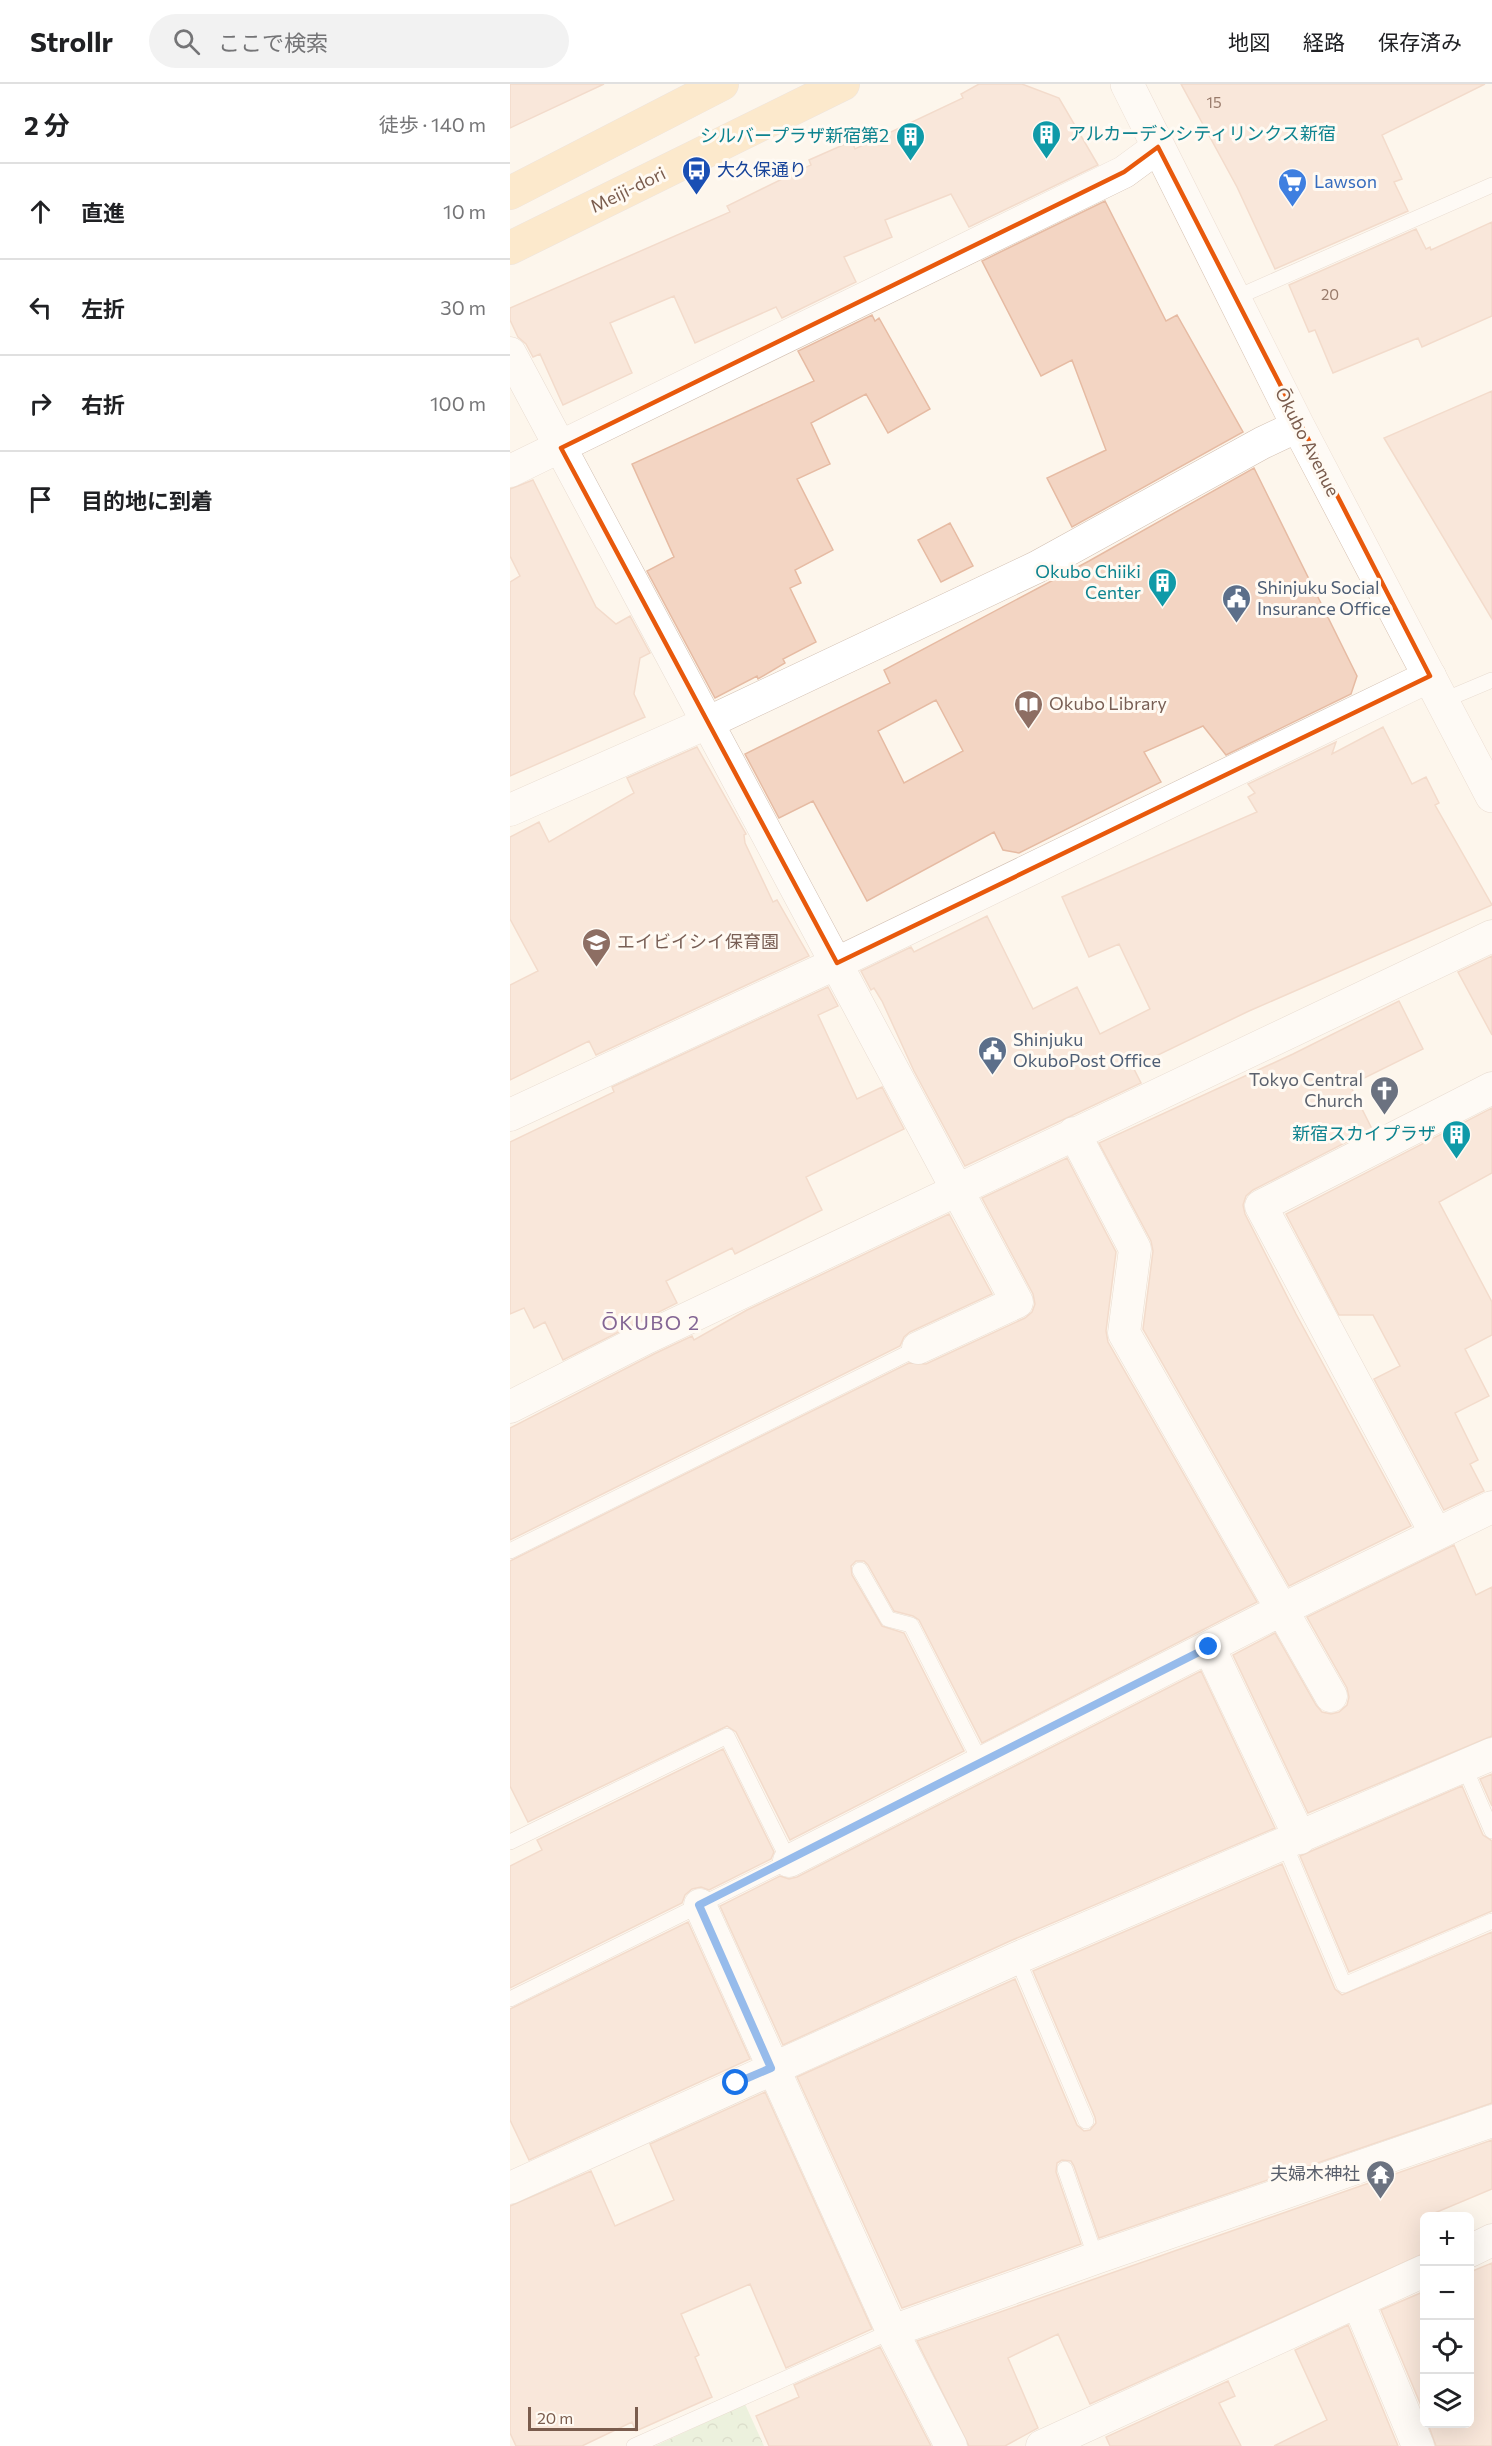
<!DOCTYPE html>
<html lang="ja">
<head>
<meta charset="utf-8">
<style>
  :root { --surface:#fff; --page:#f2f2f2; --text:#202124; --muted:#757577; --line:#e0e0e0 }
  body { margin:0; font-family:Commissioner,"Noto Sans JP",sans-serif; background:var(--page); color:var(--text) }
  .controls { position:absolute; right:18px; bottom:18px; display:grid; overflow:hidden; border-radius:9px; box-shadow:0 6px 24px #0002 }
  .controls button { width:54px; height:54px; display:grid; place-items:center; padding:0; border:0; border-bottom:2px solid var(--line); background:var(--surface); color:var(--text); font:30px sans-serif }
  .scale { position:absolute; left:18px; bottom:15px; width:110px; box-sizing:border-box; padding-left:6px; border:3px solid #7a5c4d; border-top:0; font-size:16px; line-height:21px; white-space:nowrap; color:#7a5c4d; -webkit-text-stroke:4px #fffaf3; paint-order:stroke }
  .stop { position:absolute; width:18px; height:18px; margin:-14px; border:4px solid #1a73e8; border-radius:50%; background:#fff }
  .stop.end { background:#1a73e8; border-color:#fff; box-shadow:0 2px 6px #0008 }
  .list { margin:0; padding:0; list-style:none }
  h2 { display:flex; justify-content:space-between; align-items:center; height:78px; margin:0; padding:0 24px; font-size:26px }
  h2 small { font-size:20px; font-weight:400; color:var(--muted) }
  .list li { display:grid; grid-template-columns:39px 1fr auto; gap:18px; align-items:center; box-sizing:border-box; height:96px; padding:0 24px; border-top:2px solid var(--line) }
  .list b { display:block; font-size:22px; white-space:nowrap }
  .list em { font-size:20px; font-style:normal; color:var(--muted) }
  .icon { flex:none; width:33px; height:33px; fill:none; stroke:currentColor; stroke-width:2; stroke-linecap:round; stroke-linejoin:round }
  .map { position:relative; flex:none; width:982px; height:2362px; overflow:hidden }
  header { display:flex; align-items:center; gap:36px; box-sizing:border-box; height:84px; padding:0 30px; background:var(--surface); border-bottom:2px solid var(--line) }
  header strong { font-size:28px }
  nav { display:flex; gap:33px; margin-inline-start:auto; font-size:21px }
  .search { width:420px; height:54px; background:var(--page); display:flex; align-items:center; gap:15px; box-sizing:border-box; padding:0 21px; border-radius:33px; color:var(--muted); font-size:22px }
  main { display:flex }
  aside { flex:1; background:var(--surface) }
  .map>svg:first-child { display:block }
</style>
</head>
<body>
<header>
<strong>Strollr</strong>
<div class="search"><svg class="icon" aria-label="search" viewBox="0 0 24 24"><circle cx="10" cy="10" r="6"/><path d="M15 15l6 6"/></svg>ここで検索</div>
<nav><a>地図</a><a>経路</a><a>保存済み</a></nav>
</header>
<main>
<aside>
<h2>2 分<small>徒歩 · 140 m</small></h2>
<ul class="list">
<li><svg class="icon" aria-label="ahead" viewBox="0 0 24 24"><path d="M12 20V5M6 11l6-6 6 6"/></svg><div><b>直進</b></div><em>10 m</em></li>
<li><svg class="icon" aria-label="left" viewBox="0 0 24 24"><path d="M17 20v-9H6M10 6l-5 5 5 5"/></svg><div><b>左折</b></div><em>30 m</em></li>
<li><svg class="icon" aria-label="right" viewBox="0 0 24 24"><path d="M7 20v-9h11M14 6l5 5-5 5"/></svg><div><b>右折</b></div><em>100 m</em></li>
<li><svg class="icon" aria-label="arrive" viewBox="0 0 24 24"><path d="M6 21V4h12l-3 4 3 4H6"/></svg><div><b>目的地に到着</b></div></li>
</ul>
</aside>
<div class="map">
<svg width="982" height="2362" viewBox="0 0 982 2362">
  <defs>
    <pattern id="park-crowns" width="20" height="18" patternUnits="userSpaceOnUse" patternTransform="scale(1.5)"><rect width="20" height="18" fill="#d8ecc9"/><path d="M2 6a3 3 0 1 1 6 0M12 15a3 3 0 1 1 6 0" fill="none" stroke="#b4c2a5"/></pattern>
  </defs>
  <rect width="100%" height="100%" fill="#fdf6ec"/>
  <path fill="url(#park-crowns)" d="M235 2320 254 2362H145Z"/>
  <path fill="#f3d5c3" stroke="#e6bba3" stroke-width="1.5" fill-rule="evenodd" d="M0 0H94L0 44Z
    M469 0H512L549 14 588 81 459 143 441 110 375 136 382 153 334 173 346 198 272 234 266 223 185 259 164 212 100 239 122 289 53 321 30 270 23 273 16 260 8 253 0 236V224L220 128 217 122 301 81 299 76 342 57 345 65 453 14 451 10Z
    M671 0H975L872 51 892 95 884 98 898 127 765 185 727 103Z
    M595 117 656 237 667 231 733 348 562 443 537 394 596 366 562 276 531 292 472 177Z
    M982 138V232L912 263 908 254 823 289 805 246 799 248 779 201 906 145 916 165 920 163 921 166Z
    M362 231 365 237 369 234 420 325 378 349 356 310 301 339 320 380 287 395 323 466 285 486 291 499 280 504 306 558 273 575 275 579 248 595 247 592 205 614 137 487 164 473 122 380 304 297 288 267Z
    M982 307V535L874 354Z
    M744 384 847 592 841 610 716 671 693 642 634 668 651 698 509 769 493 766 484 748 357 817 303 717 269 734 235 670 380 599 374 586 579 477ZM426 616 453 667 394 699 368 647Z
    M23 396 86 523 106 540 120 532 140 569 130 574 124 610 135 633 0 692V498L10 492 0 472V405Z
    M440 439 463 482 431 498 408 456Z
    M873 643 902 700 916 693 929 719 925 721 982 821 739 927 623 983 631 999 455 1082 404 987 372 917 364 904 361 906 351 887 401 863 404 868 477 832 523 925 567 903 590 950 640 925 609 860 579 873 552 813 747 728 738 713 745 709 738 700 826 658 822 670Z
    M187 663 236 750 234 751 235 759 263 818 267 816 299 872 86 971 79 957 0 996V901L28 887 0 835V753L29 738 39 758 124 709 117 694Z
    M982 872V951L948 888Z
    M318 903 328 922 308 931 347 1015 372 1003 394 1045 296 1093 312 1126 225 1170 222 1164 156 1197 167 1219 53 1276 35 1238 24 1244 14 1224 0 1230V1058L104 1008 102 1003Z
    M889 917 913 965 840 1001 862 1045 743 1106 736 1112 733 1121 735 1130 786 1230 901 1442 779 1502 633 1245 643 1167 641 1157 589 1059 783 970Z
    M982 1024V1089L929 1118 982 1218V1251L955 1265 979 1312 945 1329 968 1376 960 1380 974 1407 934 1426 864 1295 890 1282 863 1231H829L776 1130Z
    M557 1074 606 1168 596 1247 598 1258 747 1518 472 1659 409 1536 403 1532 384 1527 358 1481 354 1477H346L341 1482 342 1491 372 1542 394 1549 454 1667 280 1756 226 1648 217 1642 18 1738 0 1702V1477L399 1279 416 1280 515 1234 522 1228 525 1220 523 1210 472 1114Z
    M439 1130 482 1210 400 1248 394 1253 390 1262 0 1456V1344L144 1270 182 1252 184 1256 237 1226Z
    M944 1461 966 1511 982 1503V1652L798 1729 723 1571 765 1549 806 1621 812 1628 821 1630 829 1628 837 1621 839 1613 837 1604 797 1533Z
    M691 1587 765 1744 500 1857 273 1961 210 1822 270 1792 279 1795 287 1793Z
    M213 1665 264 1768 261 1775 199 1806 191 1803 182 1805 175 1811 172 1819 0 1904V1782L32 1766 27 1756Z
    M982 1690V1722L970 1695Z
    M952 1702 973 1751 982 1757V1827L839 1888 790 1772Z
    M772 1780 825 1905 832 1911 982 1848V2019L589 2154 564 2082 561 2077 552 2076 547 2079 546 2088 571 2160 392 2224 287 1993 505 1895 567 2041 574 2047 580 2046 586 2039 585 2033 523 1887Z
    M178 1838 240 1975 19 2076 0 2036V1925Z
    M255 2008 362 2245 276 2284 240 2200 171 2230 189 2271 185 2273 202 2313 126 2347 122 2338 72 2362H6L0 2349V2122L81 2087 105 2142 164 2116 140 2060Z
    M982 2056V2105L915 2133V2169L580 2320 548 2250 498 2274 528 2344 495 2362H459L407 2257Z
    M982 2179V2362H926L918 2340H960V2188Z
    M915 2207V2331L871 2226Z
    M838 2241 888 2362H764L817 2336 785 2266Z
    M370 2263 421 2362H259L246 2332 289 2313 284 2301Z
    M718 2297 725 2312 709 2319 731 2362H600L596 2353Z"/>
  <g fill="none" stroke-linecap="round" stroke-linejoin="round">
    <defs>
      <path id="lane" d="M725 214 982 101
        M932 617 982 596
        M0 1467 408 1264
        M350 1486 378 1535 401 1541 471 1679
        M954 1682 982 1747
        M0 1758 217 1652 279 1777 0 1915
        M775 1761 834 1901 982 1837
        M507 1874 576 2037
        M555 2085 586 2174
        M124 2362 382 2247"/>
      <path id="street" d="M0 269 507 1218 408 1264
        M0 387 614 88 648 63
        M0 726 197 639 527 483 752 359 788 342
        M0 1031 327 879 920 592
        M564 1049 625 1165 614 1249 821 1612
        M0 1323 136 1254 982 852
        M926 1450 751 1122 982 1004
        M699 1563 790 1754
        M279 1777 771 1526 982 1423
        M190 1821 382 2247 441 2362
        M0 2104 507 1874 982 1670
        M960 2167 982 2156
        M848 2218 908 2362
        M382 2247 586 2174 982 2037
        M532 2362 914 2187"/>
      <path id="secondary" d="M617 0 788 342 982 712"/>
      <path id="primary" d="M0 109 212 0
        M0 164 333 0"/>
    </defs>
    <use href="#lane" stroke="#d1beb0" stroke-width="16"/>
    <use href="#street" stroke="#d1beb0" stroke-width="33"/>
    <use href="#secondary" stroke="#d6c0b0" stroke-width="34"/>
    <use href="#primary" stroke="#dad1cd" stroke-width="34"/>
    <use href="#lane" stroke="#fff" stroke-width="15"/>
    <use href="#street" stroke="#fff" stroke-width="32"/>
    <use href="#secondary" stroke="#fff" stroke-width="33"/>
    <use href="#primary" stroke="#fbd9a5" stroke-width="33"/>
  </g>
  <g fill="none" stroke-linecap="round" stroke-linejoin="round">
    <path stroke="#1a73e8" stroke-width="8" d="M226 1999 261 1984 189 1821 699 1563"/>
  </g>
  <path d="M0 0H982V2362H0ZM648 63 920 592 327 879 51 364 614 88Z" fill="#fdf6ec" fill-opacity=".55" fill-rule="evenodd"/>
  <path fill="none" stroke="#e8590c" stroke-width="4.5" stroke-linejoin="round" d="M648 63 920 592 327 879 51 364 614 88Z"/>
  <defs>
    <symbol id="building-pin" viewBox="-11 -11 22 30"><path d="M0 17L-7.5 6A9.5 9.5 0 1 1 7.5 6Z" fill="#0f9aa8" stroke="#fffaf3"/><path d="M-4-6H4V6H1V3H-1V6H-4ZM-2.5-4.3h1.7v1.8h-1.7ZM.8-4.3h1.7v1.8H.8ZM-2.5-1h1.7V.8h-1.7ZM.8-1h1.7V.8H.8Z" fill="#fff"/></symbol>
    <symbol id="bus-pin" viewBox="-11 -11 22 30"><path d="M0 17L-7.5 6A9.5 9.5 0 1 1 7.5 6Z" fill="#1a4fb4" stroke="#fffaf3"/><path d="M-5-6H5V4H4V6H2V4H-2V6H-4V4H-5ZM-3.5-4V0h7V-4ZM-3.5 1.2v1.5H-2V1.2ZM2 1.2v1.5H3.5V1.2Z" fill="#fff"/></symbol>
    <symbol id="supermarket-pin" viewBox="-11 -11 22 30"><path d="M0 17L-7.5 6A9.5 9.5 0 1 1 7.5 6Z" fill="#3f7fe0" stroke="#fffaf3"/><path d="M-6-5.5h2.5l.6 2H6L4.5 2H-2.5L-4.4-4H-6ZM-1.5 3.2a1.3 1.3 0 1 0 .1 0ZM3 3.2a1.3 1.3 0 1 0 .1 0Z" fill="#fff"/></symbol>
    <symbol id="civic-pin" viewBox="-11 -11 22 30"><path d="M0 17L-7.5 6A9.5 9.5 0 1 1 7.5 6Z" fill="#5c6f8a" stroke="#fffaf3"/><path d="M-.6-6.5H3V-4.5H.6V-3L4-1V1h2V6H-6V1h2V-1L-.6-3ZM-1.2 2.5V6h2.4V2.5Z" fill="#fff"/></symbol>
    <symbol id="library-pin" viewBox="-11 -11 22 30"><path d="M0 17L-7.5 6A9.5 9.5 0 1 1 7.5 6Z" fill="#8d6e63" stroke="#fffaf3"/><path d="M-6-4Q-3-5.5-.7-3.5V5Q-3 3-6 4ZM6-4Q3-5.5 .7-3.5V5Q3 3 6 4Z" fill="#fff"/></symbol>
    <symbol id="school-pin" viewBox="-11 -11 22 30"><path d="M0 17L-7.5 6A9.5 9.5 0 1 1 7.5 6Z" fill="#8d6e63" stroke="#fffaf3"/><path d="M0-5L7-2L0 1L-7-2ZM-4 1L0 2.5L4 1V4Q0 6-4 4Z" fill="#fff"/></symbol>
    <symbol id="church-pin" viewBox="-11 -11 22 30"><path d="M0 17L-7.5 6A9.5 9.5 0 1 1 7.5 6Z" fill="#6b7280" stroke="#fffaf3"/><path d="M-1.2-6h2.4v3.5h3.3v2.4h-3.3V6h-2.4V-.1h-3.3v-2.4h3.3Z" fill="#fff"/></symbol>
    <symbol id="temple-pin" viewBox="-11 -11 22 30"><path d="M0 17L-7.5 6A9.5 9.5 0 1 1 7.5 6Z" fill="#6b7280" stroke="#fffaf3"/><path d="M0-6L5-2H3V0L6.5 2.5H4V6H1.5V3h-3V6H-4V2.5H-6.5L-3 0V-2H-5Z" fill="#fff"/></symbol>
  </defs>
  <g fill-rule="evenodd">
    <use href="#building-pin" x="520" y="34" width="33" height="45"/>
    <use href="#building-pin" x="384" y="36" width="33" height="45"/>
    <use href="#bus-pin" x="170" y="70" width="33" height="45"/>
    <use href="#supermarket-pin" x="766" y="82" width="33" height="45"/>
    <use href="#building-pin" x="636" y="482" width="33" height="45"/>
    <use href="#civic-pin" x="710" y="498" width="33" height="45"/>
    <use href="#library-pin" x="502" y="604" width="33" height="45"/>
    <use href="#school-pin" x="70" y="842" width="33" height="45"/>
    <use href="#civic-pin" x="466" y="950" width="33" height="45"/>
    <use href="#church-pin" x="858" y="990" width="33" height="45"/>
    <use href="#building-pin" x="930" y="1034" width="33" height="45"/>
    <use href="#temple-pin" x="854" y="2074" width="33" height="45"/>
  </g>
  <g text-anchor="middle" stroke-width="6" stroke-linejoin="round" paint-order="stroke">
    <g font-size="15" fill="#987a6a">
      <text x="704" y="24">15</text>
      <text x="820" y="216">20</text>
    </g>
    <g font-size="18" fill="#0d838f" stroke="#fffaf3" text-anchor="end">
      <text x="558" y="56" text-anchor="start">アルカーデンシティリンクス新宿</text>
      <text x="379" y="58">シルバープラザ新宿第2</text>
      <text x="631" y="494">Okubo Chiiki<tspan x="631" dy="21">Center</tspan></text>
      <text x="926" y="1056">新宿スカイプラザ</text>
    </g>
    <g font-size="18" fill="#164399" stroke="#fffaf3" text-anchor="start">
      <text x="207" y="92">大久保通り</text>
    </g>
    <g font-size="18" fill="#366cbe" stroke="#fffaf3" text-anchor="start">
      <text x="804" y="104">Lawson</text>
    </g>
    <g font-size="18" fill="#7a5c4d" stroke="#fffaf3">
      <text transform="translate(118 106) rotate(-26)" y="6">Meiji-dori</text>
      <text transform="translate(797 358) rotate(63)" y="6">Ōkubo Avenue</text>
    </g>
    <g font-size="18" fill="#4e5e75" stroke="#fffaf3" text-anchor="start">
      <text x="747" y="510">Shinjuku Social<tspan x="747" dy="21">Insurance Office</tspan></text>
      <text x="503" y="962">Shinjuku<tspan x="503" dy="21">OkuboPost Office</tspan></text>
    </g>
    <g font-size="18" fill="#785e54" stroke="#fffaf3" text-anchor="start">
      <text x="539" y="626">Okubo Library</text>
      <text x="107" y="864">エイビイシイ保育園</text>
    </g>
    <g font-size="18" fill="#5b616d" stroke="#fffaf3" text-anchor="end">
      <text x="853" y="1002">Tokyo Central<tspan x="853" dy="21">Church</tspan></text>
      <text x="850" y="2096">夫婦木神社</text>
    </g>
    <g font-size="20" letter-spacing="1.5" fill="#846695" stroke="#fffaf3">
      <text x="141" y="1246">ŌKUBO 2</text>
    </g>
  </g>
</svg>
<div class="controls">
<button>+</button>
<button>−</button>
<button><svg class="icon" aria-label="locate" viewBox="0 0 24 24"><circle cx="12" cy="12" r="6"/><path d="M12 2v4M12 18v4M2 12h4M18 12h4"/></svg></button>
<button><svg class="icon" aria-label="layers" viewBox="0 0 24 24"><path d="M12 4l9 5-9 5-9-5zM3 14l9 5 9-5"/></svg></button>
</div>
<div class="scale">20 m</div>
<div class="stop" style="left:226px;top:1999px"></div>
<div class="stop end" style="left:699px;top:1563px"></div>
</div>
</main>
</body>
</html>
